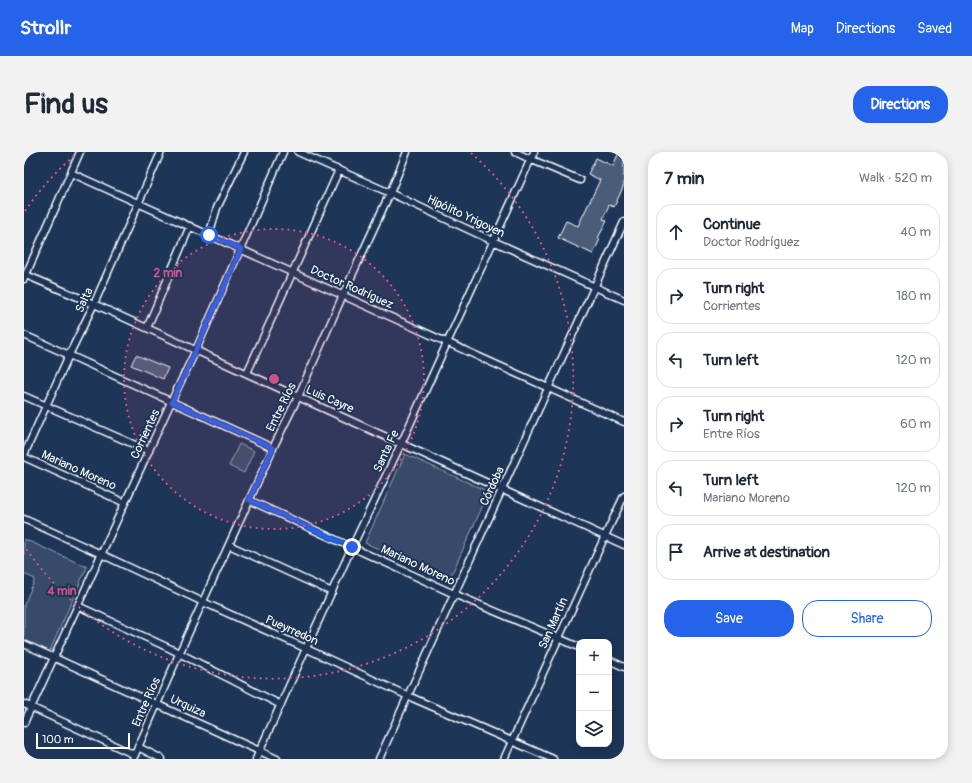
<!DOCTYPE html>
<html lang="en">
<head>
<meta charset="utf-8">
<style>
  :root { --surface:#fff; --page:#f2f2f3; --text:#1f2937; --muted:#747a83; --line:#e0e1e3; --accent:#2563eb }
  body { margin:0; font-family:Pangolin,sans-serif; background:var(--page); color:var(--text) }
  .controls { position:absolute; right:12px; bottom:12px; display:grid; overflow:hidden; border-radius:8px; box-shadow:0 2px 10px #0003 }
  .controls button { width:36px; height:36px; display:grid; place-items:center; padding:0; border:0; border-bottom:1px solid var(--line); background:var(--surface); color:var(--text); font:20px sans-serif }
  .scale { position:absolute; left:12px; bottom:10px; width:94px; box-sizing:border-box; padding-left:4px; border:2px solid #fff; border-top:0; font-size:11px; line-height:14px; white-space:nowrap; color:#fff; -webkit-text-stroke:3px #1d3557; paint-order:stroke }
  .stop { position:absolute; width:12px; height:12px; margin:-9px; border:3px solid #2563eb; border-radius:50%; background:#fff }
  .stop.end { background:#2563eb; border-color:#fff; box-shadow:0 1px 4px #0008 }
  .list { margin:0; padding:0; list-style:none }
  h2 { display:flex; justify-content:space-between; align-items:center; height:52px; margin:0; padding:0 16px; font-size:17px }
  h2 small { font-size:13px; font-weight:400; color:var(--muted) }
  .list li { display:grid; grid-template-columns:26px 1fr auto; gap:12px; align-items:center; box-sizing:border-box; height:56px; margin:0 8px 8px; padding:0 8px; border:1px solid var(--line); border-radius:16px }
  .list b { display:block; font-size:15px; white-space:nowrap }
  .list p { margin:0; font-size:13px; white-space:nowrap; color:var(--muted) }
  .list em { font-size:13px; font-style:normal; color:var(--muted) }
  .actions { display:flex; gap:8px; padding:12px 16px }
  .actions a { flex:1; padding:9px 0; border:1px solid var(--accent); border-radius:16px; text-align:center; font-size:14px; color:var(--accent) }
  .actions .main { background:var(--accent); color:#fff }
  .icon { flex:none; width:22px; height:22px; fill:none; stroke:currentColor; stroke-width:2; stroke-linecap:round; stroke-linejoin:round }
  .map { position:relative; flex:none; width:600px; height:607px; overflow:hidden; border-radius:16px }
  header { display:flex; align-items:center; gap:24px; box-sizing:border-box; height:56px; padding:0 20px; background:var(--accent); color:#fff }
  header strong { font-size:19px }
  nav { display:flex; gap:22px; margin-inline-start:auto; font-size:14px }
  .intro { display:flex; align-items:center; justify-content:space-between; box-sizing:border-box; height:96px; padding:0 24px }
  h1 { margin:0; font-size:28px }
  .button { padding:10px 18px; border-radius:16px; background:var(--accent); color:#fff; font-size:14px; font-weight:700 }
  main { display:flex; gap:24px; padding:0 24px }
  aside { flex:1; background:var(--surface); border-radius:16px; box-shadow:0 2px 10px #0003 }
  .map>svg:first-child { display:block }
</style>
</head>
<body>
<header>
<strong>Strollr</strong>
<nav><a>Map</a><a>Directions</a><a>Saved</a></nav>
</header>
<div class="intro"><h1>Find us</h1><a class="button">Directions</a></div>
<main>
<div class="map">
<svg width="600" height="607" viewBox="0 0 600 607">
  <rect width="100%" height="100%" fill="#1d3557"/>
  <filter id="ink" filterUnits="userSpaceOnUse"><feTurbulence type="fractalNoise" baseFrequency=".025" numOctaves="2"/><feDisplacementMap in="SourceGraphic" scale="8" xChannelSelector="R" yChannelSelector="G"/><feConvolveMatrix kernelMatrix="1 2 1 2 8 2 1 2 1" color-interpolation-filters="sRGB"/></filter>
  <g filter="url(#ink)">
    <path fill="#364b69" stroke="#9aa5b4" d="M215 292 230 299 220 321 205 314Z
      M381 302 465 340 425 428 341 391Z
      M0 387 63 415 25 501 0 489V453L11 427 0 422Z"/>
    <path fill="#4a5d79" stroke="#fff" d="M595 0H600V33L590 55 585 53 579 67 583 69 574 86 576 87 569 102 534 86 542 69 554 74 576 28 564 22 572 6 589 14Z
      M112 203 144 216 139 227 107 213Z"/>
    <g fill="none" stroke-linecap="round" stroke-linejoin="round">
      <defs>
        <path id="minor" d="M274 0 366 41 469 89 600 148
          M491 0 506 7 556 28
          M47 21 600 270
          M185 83 193 56 220 0
          M2 123 70 152 600 393
          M0 127 56 0
          M123 176 166 74
          M0 183 45 203 249 296
          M223 221 315 18
          M0 244 125 299
          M0 303 45 203 70 152 137 0
          M0 305 101 351
          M225 348 430 442 555 495
          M0 367 77 402 179 450 283 497 384 544 529 607
          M205 393 308 440
          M54 454 147 497 257 553
          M0 492 253 607
          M585 508 600 515
          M0 552 111 603
          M0 571 147 250 172 198 259 0
          M114 595 138 607
          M109 607 155 502 249 296 274 245 319 143 366 41 383 0
          M232 607 328 395 377 292 510 0
          M355 607C436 428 518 249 600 70
          M480 607 581 384 600 344"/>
      </defs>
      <use href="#minor" stroke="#fff" stroke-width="9"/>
      <use href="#minor" stroke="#1d3557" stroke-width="6"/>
    </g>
  </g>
  <g fill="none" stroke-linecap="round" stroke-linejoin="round" filter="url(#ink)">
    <path stroke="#2563eb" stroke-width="5" d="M185 83 217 97 172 198 148 250 249 296 225 348 328 395"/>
  </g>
  <circle cx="250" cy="227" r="150" fill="#d15284" fill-opacity=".12"/>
  <g fill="none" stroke="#d15284" stroke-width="2" stroke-dasharray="2 4">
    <circle cx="250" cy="227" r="150"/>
    <path d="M1 59A300 300 0 0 1 53 1M447 1A300 300 0 1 1 1 395"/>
  </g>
  <g text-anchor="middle" stroke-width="4" stroke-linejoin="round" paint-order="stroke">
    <g font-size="12" fill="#fff" stroke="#1d3557">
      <text transform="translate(442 64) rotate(25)" y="4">Hipólito Yrigoyen</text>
      <text transform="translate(328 135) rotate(24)" y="4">Doctor Rodríguez</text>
      <text transform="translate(60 148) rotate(-65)" y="4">Salta</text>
      <text transform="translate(306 247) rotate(24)" y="4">Luis Cayre</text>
      <text transform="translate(257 255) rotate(-64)" y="4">Entre Ríos</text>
      <text transform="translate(121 282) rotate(-65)" y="4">Corrientes</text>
      <text transform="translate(362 299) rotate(-65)" y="4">Santa Fe</text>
      <text transform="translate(55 318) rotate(24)" y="4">Mariano Moreno</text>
      <text transform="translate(468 334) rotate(-65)" y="4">Córdoba</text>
      <text transform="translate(394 413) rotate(25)" y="4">Mariano Moreno</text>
      <text transform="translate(529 471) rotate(-66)" y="4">San Martín</text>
      <text transform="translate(268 478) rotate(24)" y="4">Pueyrredon</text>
      <text transform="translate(122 550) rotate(-66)" y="4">Entre Ríos</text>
      <text transform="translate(164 554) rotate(25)" y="4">Urquiza</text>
    </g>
  </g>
  <circle cx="250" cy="227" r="6" fill="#d15284" stroke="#1d3557" stroke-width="2"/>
  <g font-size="12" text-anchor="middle" font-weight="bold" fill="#d15284" stroke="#1d3557" stroke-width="4" stroke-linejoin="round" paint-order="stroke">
    <text x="144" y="125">2 min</text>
    <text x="38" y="443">4 min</text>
  </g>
</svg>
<div class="controls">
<button>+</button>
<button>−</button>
<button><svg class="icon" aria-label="layers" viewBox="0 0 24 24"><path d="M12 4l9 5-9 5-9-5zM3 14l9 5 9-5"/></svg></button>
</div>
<div class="scale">100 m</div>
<div class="stop" style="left:185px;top:83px"></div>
<div class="stop end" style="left:328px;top:395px"></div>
</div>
<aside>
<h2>7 min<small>Walk · 520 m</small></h2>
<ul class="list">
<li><svg class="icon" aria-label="ahead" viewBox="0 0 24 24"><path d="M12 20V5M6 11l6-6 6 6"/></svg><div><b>Continue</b><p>Doctor Rodríguez</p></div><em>40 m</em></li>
<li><svg class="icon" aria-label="right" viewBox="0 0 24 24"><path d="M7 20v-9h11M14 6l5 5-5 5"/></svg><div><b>Turn right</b><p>Corrientes</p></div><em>180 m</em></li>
<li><svg class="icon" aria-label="left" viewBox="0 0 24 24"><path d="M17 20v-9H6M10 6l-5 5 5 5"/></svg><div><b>Turn left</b></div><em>120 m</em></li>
<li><svg class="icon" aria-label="right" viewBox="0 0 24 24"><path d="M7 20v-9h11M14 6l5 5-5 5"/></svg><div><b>Turn right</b><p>Entre Ríos</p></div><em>60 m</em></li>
<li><svg class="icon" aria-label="left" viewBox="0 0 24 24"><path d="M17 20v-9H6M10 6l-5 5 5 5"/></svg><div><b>Turn left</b><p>Mariano Moreno</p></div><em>120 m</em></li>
<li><svg class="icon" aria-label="arrive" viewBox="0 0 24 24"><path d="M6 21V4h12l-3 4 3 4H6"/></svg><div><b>Arrive at destination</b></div></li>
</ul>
<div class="actions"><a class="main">Save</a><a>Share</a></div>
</aside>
</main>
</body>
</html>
